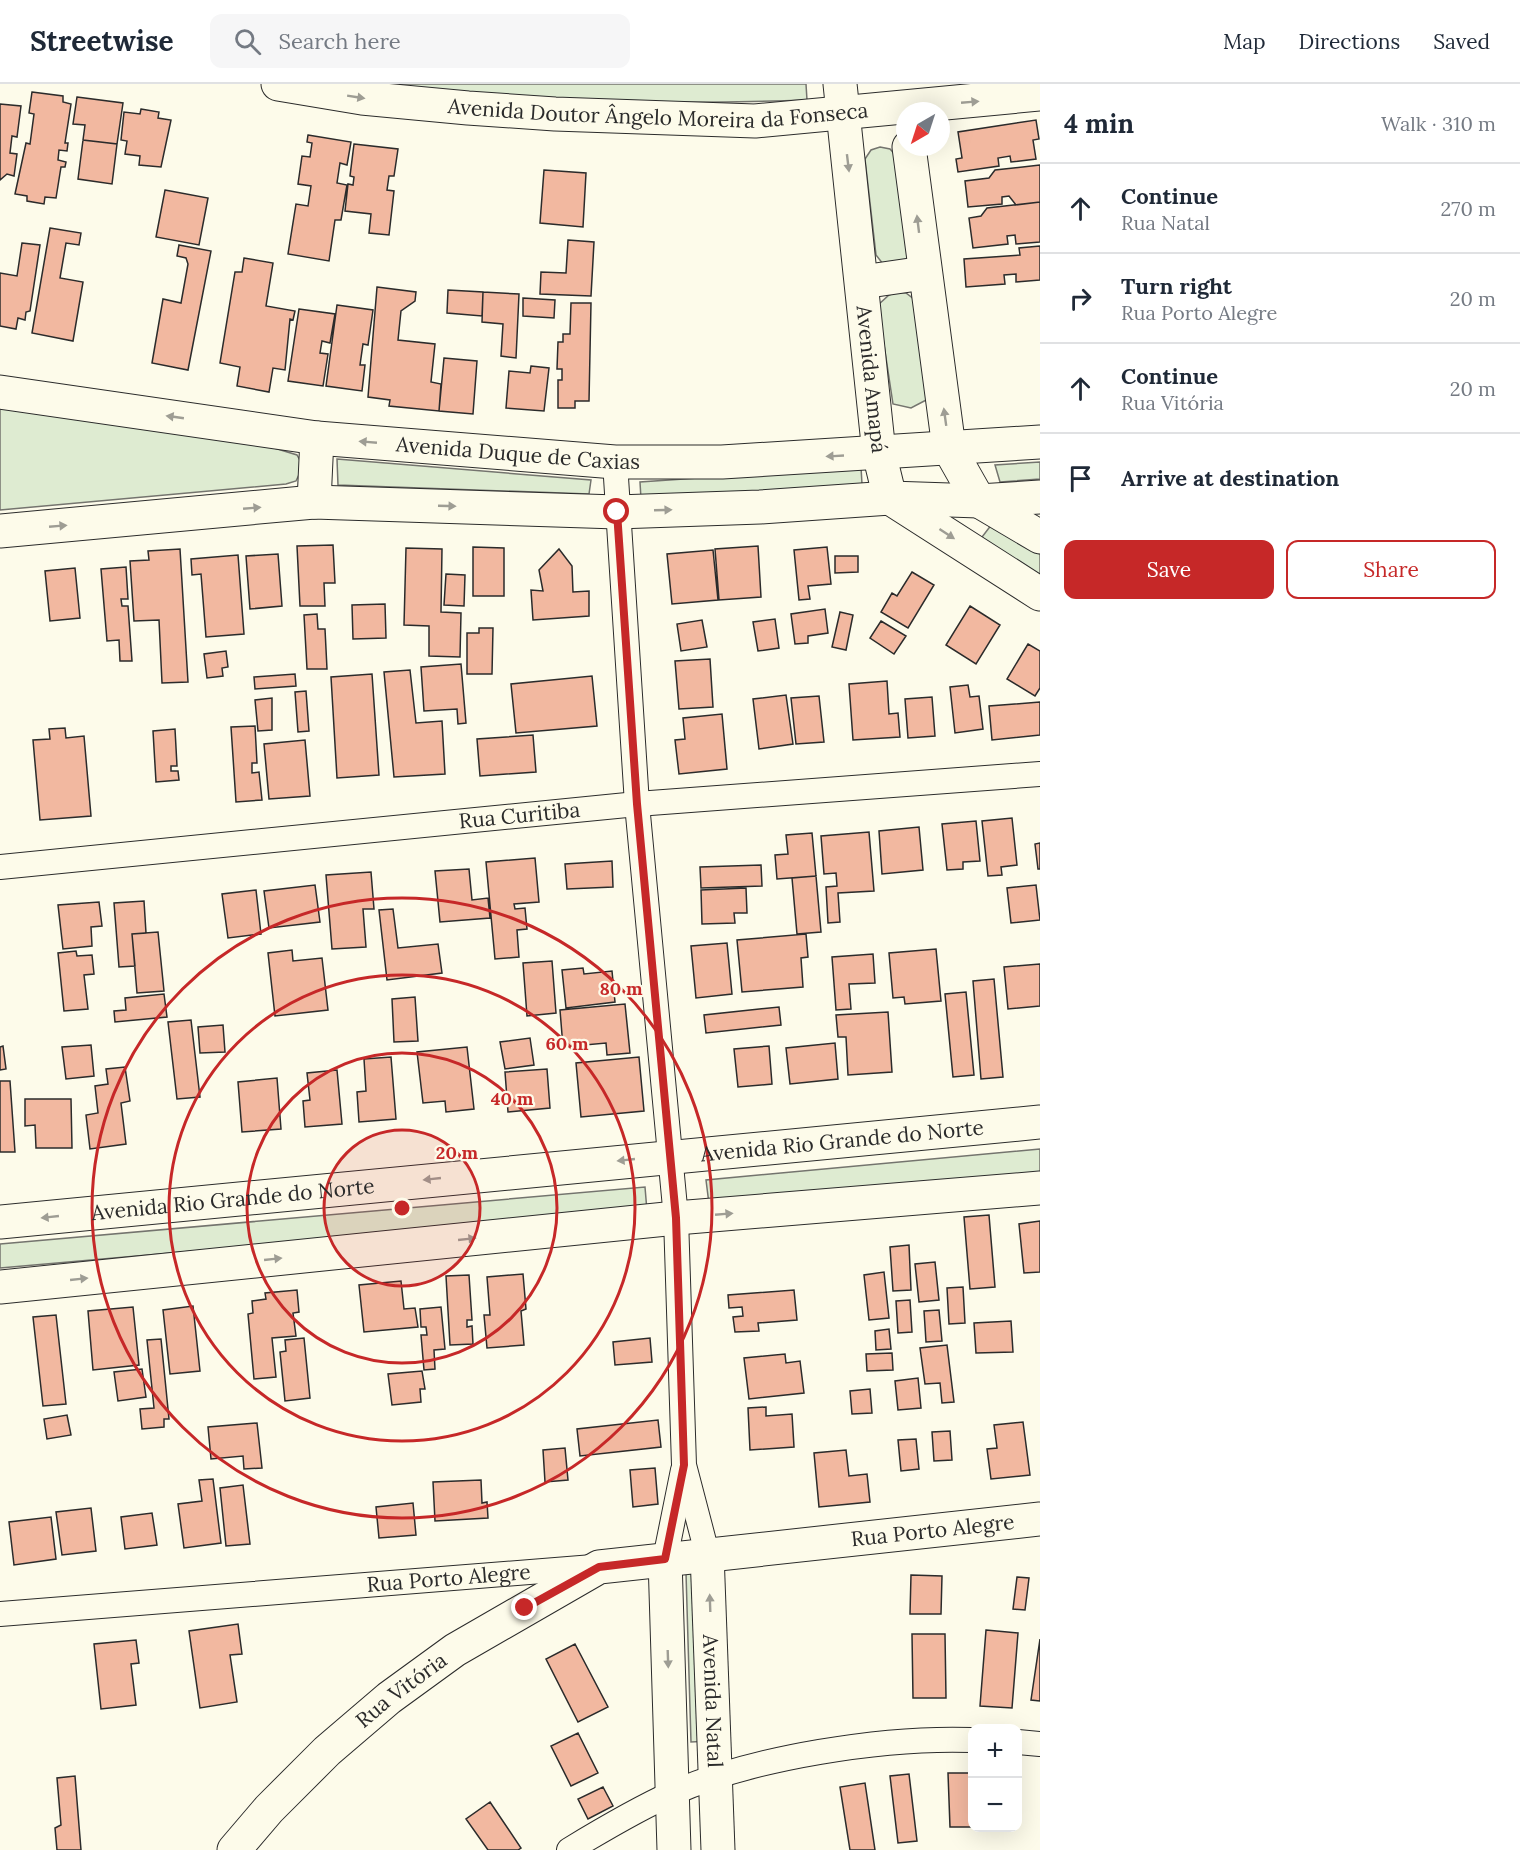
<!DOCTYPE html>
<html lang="en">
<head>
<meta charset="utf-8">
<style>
  :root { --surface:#fff; --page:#f6f6f7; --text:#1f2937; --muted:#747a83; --line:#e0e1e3; --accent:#c62828 }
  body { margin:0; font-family:Lora,serif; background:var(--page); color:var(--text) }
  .controls { position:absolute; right:18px; bottom:18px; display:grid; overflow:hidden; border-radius:12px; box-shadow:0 6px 24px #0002 }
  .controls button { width:54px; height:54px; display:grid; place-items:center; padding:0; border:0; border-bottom:2px solid var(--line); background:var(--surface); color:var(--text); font:30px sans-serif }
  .compass { position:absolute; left:896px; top:18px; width:54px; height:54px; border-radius:50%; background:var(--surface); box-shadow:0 6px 24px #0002; rotate:219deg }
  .stop { position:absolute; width:18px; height:18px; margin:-14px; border:4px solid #c62828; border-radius:50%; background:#fff }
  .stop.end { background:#c62828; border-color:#fff; box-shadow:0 2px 6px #0008 }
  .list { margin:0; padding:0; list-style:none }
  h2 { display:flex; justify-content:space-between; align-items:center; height:78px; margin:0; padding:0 24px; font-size:26px }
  h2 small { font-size:20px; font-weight:400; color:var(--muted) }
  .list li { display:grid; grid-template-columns:39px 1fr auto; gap:18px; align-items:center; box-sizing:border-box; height:90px; padding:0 24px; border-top:2px solid var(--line) }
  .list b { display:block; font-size:22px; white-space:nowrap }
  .list p { margin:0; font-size:20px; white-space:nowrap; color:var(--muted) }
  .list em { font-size:20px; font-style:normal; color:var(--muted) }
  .actions { display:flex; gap:12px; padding:18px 24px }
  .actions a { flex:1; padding:14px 0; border:2px solid var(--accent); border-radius:12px; text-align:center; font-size:21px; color:var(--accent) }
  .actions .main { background:var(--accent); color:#fff }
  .icon { flex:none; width:33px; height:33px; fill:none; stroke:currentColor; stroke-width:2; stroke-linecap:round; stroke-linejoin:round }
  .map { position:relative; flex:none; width:1040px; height:1766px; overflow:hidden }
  header { display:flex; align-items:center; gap:36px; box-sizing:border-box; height:84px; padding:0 30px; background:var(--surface); border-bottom:2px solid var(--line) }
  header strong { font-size:28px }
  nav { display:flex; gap:33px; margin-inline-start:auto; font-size:21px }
  .search { width:420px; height:54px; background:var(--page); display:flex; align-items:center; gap:15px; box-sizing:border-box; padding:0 21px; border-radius:12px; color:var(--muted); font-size:22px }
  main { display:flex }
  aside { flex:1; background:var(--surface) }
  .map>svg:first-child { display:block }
</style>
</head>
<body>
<header>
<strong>Streetwise</strong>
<div class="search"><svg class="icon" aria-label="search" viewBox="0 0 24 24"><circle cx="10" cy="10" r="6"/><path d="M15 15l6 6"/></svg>Search here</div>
<nav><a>Map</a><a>Directions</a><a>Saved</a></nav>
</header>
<main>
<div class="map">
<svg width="1040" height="1766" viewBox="0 0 1040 1766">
  <rect width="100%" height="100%" fill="#fdfbea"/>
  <path fill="#deebd1" stroke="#74746e" stroke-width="1.5" d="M390 0H806L807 16C668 21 528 19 390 0Z
    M880 63 890 65 899 75 910 169 905 178 883 180 876 171 865 75 871 66Z
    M898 208 906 209 915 216 930 314 911 324 893 320 878 221 889 211Z
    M0 321 271 363 297 371 303 382 296 397 286 400 0 426Z
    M337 375 591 396 589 410 338 401Z
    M1040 378V395L1000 398 995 381Z
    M861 383 862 400 641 415 640 398Z
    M992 440 1040 462V505L981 460 982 453Z
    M1040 1065V1089L709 1120 706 1096Z
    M645 1103 647 1127 0 1184V1160Z
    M686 1489H701L709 1657 691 1658Z"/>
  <path fill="#f2b8a0" stroke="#2b2b2b" stroke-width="1.5" d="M32 8 63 12V18L71 20 65 59H68L67 67 59 66 58 76 66 78 65 83H61L56 114 45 113 44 120 27 117V112L15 110 26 59 30 60 34 30 29 29Z
    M77 13 123 19 117 60 83 56 85 41 73 40Z
    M0 20 21 22 17 53 12 52 10 69 17 70 14 92 7 90 0 96Z
    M141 25 159 28 158 34 171 36 161 83 139 81 140 72 125 70 127 57 121 56 124 28 140 30Z
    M1036 36 1039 55 1033 56 1036 75 1011 78 1010 72 998 74 999 82 958 88 956 75 962 74 958 48Z
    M308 51 351 58 347 81 340 79 337 99 347 101 341 136H335L329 177 288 170 296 120 308 122 311 102 298 100 302 72 310 73 312 59 307 58Z
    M83 56 117 60 112 100 78 95Z
    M354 60 398 65 394 92H389L387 106 394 107 389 151 369 149 371 130 345 127 348 100 353 101 354 93 350 92Z
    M1040 81V118L1016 121 1009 112 1002 113V120L968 123 965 97 989 94 995 86Z
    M544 86 586 89 583 143 540 139Z
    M165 106 208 114 199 161 156 153Z
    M1040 118V158L1016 160 1015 151 1007 152 1008 160 973 164 969 134 981 132 987 124Z
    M50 144 81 149 79 161 66 159 60 194 83 198 73 257 32 249Z
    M568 156 594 158 591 212 540 210 541 188 566 189Z
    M22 159 40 161 30 227 26 228 25 236 18 234 16 245 0 242V189L17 192Z
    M179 161 211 167 188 286 152 279 163 215 181 219 188 180 186 174 177 172Z
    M1040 162V196L1016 198V190L1004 191 1005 200 966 203 964 175 1020 171 1019 164Z
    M244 174 273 179 266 222 295 227 293 236 290 235 285 286 273 284 269 308 237 302 240 283 220 279 235 188H242Z
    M377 203 416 208 415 217 401 227 398 256 435 260 431 298 441 300 439 327 389 322 390 316 368 313Z
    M448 206 483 208 482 232 447 229Z
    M483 208 519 210 516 274 501 272 503 240 482 238Z
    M523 214 555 216 554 234 523 232Z
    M571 219H591L589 317H575V324H558V296H562V285H557L558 258H563V250H570Z
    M337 221 373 226 368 261 363 260 360 281H365L362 307 326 302Z
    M299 225 335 230 330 259 322 257 320 269 328 270 323 302 288 297Z
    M444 274 477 277 473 330 439 327Z
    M531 282 549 284 544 327 506 324 509 287 530 289Z
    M333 461 335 499H324L325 522H300L297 462Z
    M758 462 761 513 719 516 715 465Z
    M473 463 504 464V512H473Z
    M827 463 831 500 808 502 810 515 799 516 794 466Z
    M406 464 442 465 441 528 461 529 460 573 429 572V542L404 541Z
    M180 465 188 598 162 599 159 536 134 537 130 477 149 476 148 467Z
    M559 465 572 482 573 508 589 507V532L533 536 531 506 543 507 539 486Z
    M713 466 718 516 672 520 667 470Z
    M278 470 282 522 250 525 246 472Z
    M238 471 244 550 206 553 201 490 192 491 191 475Z
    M835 472H858V488L835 489Z
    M126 483 128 515H121L122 522H128L132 577H120L119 556 107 557 101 485Z
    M75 484 80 534 50 537 45 487Z
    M912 488 934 501 908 544 881 528 892 509 897 512Z
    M446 490 465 491 464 522 444 521Z
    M385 520 386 554 353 555 352 521Z
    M970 522 1000 541 976 580 946 561Z
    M825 525 828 549 808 552V559L795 560 791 530Z
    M840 528 853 531 846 566 832 563Z
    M317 530 318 545H325L327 585H307L304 531Z
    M775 535 779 564 758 567 753 538Z
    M702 536 707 563 681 567 677 540Z
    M881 537 906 552 894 570 870 554Z
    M479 544H493L492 590H467V549H479Z
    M1028 560 1040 567V604L1035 612 1007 595Z
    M226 567 228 583 222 584 223 592 207 594 204 570Z
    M710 575 713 623 679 625 675 577Z
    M461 580 466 639 458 640 457 625 424 627 421 583Z
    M410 586 416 639 442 637 445 690 394 693 384 588Z
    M295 590 296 602 255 605 254 593Z
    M372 590 379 691 337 694 331 593Z
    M592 592 597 642 516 649 511 600Z
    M887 597 889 630 898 629 900 653 853 656 849 600Z
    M968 601 970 613 979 612 983 645 955 649 950 603Z
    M306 607 309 647 298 648 295 608Z
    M786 611 793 660 759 665 753 615Z
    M819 612 824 658 796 660 791 614Z
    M932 613 935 652 908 654 905 615Z
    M272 614V646L258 647 255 616Z
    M1040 618V651L992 656 989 622Z
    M722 630 727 685 679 690 675 656 685 655 683 634Z
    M255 642 257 679H252V689L259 688 262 716 236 718 231 643Z
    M65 644 66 654 84 652 91 732 40 736 33 656 50 655 49 645Z
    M175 645 177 682H171V687H178L179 696 156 698 153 647Z
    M533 651 536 688 480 692 477 655Z
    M305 656 310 712 269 715 264 660Z
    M1012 734 1017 781 1001 783 1002 791 988 792 982 737Z
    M976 737 980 777 963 778V785L947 786 942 740Z
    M919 743 923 786 882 790 879 747Z
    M869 748 874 807 838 809 840 838 828 839 826 803 837 802 836 789 824 790 821 752Z
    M812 749 816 792 777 795 775 771 788 770 786 751Z
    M1040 759V785H1038L1035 760Z
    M535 774 539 818 514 820 515 825 525 824 527 845 517 846 519 873 495 875 486 778Z
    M612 777 613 803 567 805 565 780Z
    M761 781 762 802 701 804 700 783Z
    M469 785 472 816 488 814 490 834 440 838 435 787Z
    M371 788 374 825H363L366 863 332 865 326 791Z
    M816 792 821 848 797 850 792 794Z
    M315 801 320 838 269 844 264 807Z
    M1036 801 1040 836 1011 839 1007 804Z
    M746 804 747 829H734L735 839 702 840 701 806Z
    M256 806 261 850 228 854 222 810Z
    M144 817 146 849 132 850 135 882 119 883 114 819Z
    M99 818 102 842 91 843 92 862 63 865 58 821Z
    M393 825 398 864 438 860 442 889 387 896 379 826Z
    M158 848 164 907 137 909 132 850Z
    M806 850 808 873 801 874 803 903 742 908 737 856Z
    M727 859 732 910 696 914 691 862Z
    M936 865 941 917 905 920 904 913 893 914 889 869Z
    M292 866 293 877 322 874 328 926 275 932 268 869Z
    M76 867 77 872 92 871 94 890 84 891 88 925 64 927 58 869Z
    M873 870 875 899 849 900 851 925 836 926 832 873Z
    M552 877 556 929 527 932 523 879Z
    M1040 880V922L1008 925 1004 883Z
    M583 884 584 890 612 887 615 918 566 924 562 886Z
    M994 895 1003 993 981 995 973 897Z
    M966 908 974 991 953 993 945 910Z
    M164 910 167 933 115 938 114 927 126 926 125 914Z
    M415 913 418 957 394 958 392 915Z
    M625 920 630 969 607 971 606 959 563 963 560 926Z
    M779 923 781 941 706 949 704 931Z
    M888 928 892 988 848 991 846 953H838L836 931Z
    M191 936 200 1013 177 1015 168 938Z
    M223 941 225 968 200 969 198 943Z
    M530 954 534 981 505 985 500 958Z
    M835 959 838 995 790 1000 786 964Z
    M91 961 94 992 66 995 62 963Z
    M3 962 6 985 0 986V963Z
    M769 962 772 1000 738 1003 734 965Z
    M467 963 474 1025 446 1028 445 1017 423 1019 417 968Z
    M391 973 396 1035 359 1038 357 1008 366 1007 364 975Z
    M639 973 644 1027 581 1033 576 979Z
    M125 983 130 1017 121 1019 126 1060 90 1065 86 1031 98 1029 95 1002 108 1000 106 985Z
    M547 985 550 1024 508 1028 505 988Z
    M337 986 342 1040 305 1043 303 1017 310 1016 307 989Z
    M277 994 281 1045 242 1048 238 998Z
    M0 997H10L15 1068H0Z
    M25 1015H71L72 1064H36L35 1041 25 1042Z
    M989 1131 995 1203 970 1205 964 1133Z
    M1040 1137V1188L1024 1189 1019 1140Z
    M909 1161 911 1206 893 1207 890 1163Z
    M935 1178 939 1216 919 1218 915 1180Z
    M884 1188 889 1234 869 1236 864 1191Z
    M523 1190 526 1225 521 1227 524 1261 487 1264 484 1231H490L487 1193Z
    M469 1191 472 1236H467V1243L472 1242 473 1260 450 1261 446 1192Z
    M401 1197 404 1225 415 1224 418 1243 364 1248 359 1201Z
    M963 1203 965 1239 949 1240 947 1204Z
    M297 1206 299 1228 293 1229 296 1252 272 1254 276 1293 254 1295 248 1230 253 1229 252 1217 266 1215 265 1209Z
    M794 1206 797 1236 758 1239 759 1247 735 1248 733 1233 743 1232 742 1223 729 1224 728 1211Z
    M910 1216 912 1248 898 1249 896 1217Z
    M193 1222 200 1287 170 1290 163 1226Z
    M133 1223 139 1281 93 1286 88 1227Z
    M441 1223 445 1265 434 1266 435 1285 424 1286 421 1251H427L426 1243H421L420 1225Z
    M939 1226 942 1257 926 1258 924 1227Z
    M56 1231 66 1320 43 1322 33 1233Z
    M1011 1237 1013 1268 976 1269 974 1239Z
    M889 1245 891 1265 876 1266 875 1247Z
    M304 1254 310 1314 285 1317 280 1268 286 1267 285 1256Z
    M650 1254 652 1278 615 1281 613 1258Z
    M161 1255 169 1335H164V1343L142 1345 140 1325 154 1324 147 1256Z
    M947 1261 954 1318 942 1319 940 1299 925 1300 920 1264Z
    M892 1269 893 1286 867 1287 866 1270Z
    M785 1270 786 1279 800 1277 804 1309 749 1315 744 1274Z
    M142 1285 146 1313 118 1317 114 1288Z
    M422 1287 425 1305H420L421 1318 392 1321 388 1290Z
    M918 1294 921 1324 898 1326 895 1297Z
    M870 1305 872 1329 852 1330 850 1307Z
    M766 1323V1332L792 1330 794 1363 750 1366 748 1324Z
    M67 1331 71 1351 47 1355 44 1335Z
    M658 1336 661 1363 580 1372 577 1345Z
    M1023 1338 1030 1391 991 1395 987 1365 997 1364 994 1341Z
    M257 1339 262 1384 244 1385 243 1372 211 1375 208 1343Z
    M950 1347 952 1376 934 1377 932 1348Z
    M916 1355 919 1385 901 1387 898 1356Z
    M565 1364 568 1396 545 1398 543 1366Z
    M846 1366 849 1392 867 1390 870 1418 819 1423 814 1369Z
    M655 1384 658 1420 633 1423 630 1386Z
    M213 1395 221 1459 184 1464 178 1420 202 1417 199 1396Z
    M481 1396 482 1419 487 1418 488 1434 435 1437 433 1398Z
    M243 1401 250 1460 226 1462 220 1404Z
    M413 1419 416 1451 379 1454 376 1423Z
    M91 1424 96 1467 62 1471 56 1428Z
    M152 1429 157 1461 125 1465 121 1433Z
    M51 1433 56 1475 14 1481 9 1438Z
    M911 1491 942 1492 941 1530H910Z
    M1017 1493 1029 1494 1025 1526 1013 1525Z
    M238 1540 242 1570 230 1571 237 1618 200 1624 189 1547Z
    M986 1546 1018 1549 1012 1624 980 1622Z
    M912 1550H945L946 1614H913Z
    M1040 1555V1617L1031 1616Z
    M136 1556 139 1579 131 1580 136 1621 101 1625 94 1560Z
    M575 1560 608 1623 578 1638 546 1575Z
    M578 1649 598 1689 571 1702 551 1662Z
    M948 1689H972V1743H950Z
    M909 1690 917 1757 898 1759 890 1692Z
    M75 1692 81 1766H57L55 1744 61 1741 57 1694Z
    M865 1699 875 1766H850L840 1703Z
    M603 1703 613 1722 588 1735 578 1715Z
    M490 1718 521 1764 518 1766H488L466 1735Z"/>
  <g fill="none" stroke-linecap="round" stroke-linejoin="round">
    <defs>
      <g id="street">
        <path d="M615 378 637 720 676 1134 684 1381 707 1469"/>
        <path id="s1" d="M0 783 637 720 1040 690"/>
        <path d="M665 1475 683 1386"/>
        <path id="s2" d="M0 1530 593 1483"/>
        <path d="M1018 1658 1040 1660"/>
        <path d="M569 1766C602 1746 637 1725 673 1709 754 1673 884 1653 972 1656"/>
      </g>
      <g id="secondary">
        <path id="s3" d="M278 0 362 14 468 24 555 30 755 37 1040 10"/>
        <path id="s4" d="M840 0 879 369 890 414 1040 510"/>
        <path d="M909 63 949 364 979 417 1040 453"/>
        <path d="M862 198 924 189"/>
        <path id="s5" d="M0 308 317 354 615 378H722L1040 358"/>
        <path d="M314 418 317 354"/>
        <path d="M0 447 314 418 617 428 760 423 890 414 979 417 1040 413"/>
        <path id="s6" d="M0 1138 1040 1038"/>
        <path d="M0 1203 676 1134 1040 1104"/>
        <path id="s7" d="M707 1469 718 1766"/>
        <path d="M665 1475 674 1766"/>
        <path id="s8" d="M234 1766 269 1725 327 1667 389 1614 455 1566 599 1483 1040 1435"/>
      </g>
    </defs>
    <use href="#street" stroke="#2b2b2b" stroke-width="26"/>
    <use href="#secondary" stroke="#2b2b2b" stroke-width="35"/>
    <use href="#street" stroke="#fdfbea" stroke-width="24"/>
    <use href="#secondary" stroke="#fdfbea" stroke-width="33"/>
  </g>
  <defs><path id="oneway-solid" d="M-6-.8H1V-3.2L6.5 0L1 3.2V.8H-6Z" transform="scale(1.5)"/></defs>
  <g fill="#9e9d94">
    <use href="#oneway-solid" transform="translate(356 13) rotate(9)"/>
    <use href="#oneway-solid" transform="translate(970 18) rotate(-5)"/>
    <use href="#oneway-solid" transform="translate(848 79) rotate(83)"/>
    <use href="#oneway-solid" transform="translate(918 140) rotate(-97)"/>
    <use href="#oneway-solid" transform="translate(175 333) rotate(-172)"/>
    <use href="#oneway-solid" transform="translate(945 333) rotate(-98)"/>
    <use href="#oneway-solid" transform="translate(368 358) rotate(-175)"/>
    <use href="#oneway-solid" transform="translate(835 372) rotate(177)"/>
    <use href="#oneway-solid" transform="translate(447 422) rotate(2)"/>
    <use href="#oneway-solid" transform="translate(252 424) rotate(-5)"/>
    <use href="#oneway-solid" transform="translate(663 426) rotate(-2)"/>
    <use href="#oneway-solid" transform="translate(58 442) rotate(-5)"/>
    <use href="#oneway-solid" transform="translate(947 450) rotate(33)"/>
    <use href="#oneway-solid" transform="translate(626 1076) rotate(174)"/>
    <use href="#oneway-solid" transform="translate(432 1095) rotate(174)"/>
    <use href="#oneway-solid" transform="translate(724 1130) rotate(-5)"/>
    <use href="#oneway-solid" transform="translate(50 1133) rotate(174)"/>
    <use href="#oneway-solid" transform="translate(467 1155) rotate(-6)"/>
    <use href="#oneway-solid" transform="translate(273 1175) rotate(-6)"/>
    <use href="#oneway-solid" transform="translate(79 1195) rotate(-6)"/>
    <use href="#oneway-solid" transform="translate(710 1519) rotate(-92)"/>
    <use href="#oneway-solid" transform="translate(668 1575) rotate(88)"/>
  </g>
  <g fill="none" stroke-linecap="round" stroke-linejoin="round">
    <path stroke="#c62828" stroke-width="8" d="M525 1524 599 1483 665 1475 684 1381 676 1134 637 720 617 428"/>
  </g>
  <circle cx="402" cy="1124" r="78" fill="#c62828" fill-opacity=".12"/>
  <g fill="none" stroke="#c62828" stroke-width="3">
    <circle cx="402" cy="1124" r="78"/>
    <circle cx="402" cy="1124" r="155"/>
    <circle cx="402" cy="1124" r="233"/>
    <circle cx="402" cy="1124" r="310"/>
  </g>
  <g text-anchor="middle" stroke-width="4.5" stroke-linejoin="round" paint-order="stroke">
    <g font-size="21" fill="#2b2b2b" stroke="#fdfbea">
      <text dy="7" stroke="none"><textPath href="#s3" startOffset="382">Avenida Doutor Ângelo Moreira da Fonseca</textPath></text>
      <text dy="7" stroke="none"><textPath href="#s4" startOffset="297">Avenida Amapá</textPath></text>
      <text dy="7" stroke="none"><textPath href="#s5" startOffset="522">Avenida Duque de Caxias</textPath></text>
      <text dy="7" stroke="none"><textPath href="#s1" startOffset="522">Rua Curitiba</textPath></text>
      <text dy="7" stroke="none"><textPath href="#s6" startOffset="846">Avenida Rio Grande do Norte</textPath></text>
      <text dy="7" stroke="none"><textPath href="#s6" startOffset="234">Avenida Rio Grande do Norte</textPath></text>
      <text dy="7" stroke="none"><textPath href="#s8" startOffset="801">Rua Porto Alegre</textPath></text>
      <text dy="7" stroke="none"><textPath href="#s2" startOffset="450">Rua Porto Alegre</textPath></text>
      <text dy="7" stroke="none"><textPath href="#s8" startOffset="232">Rua Vitória</textPath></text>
      <text dy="7" stroke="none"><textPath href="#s7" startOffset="148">Avenida Natal</textPath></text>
    </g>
  </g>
  <circle cx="402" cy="1124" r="9" fill="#c62828" stroke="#fdfbea" stroke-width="3"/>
  <g font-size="18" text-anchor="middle" font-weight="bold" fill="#c62828" stroke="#fdfbea" stroke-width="4.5" stroke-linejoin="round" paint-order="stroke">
    <text x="621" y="911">80 m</text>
    <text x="567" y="966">60 m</text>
    <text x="512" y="1021">40 m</text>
    <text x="457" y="1075">20 m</text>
  </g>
</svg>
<div class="controls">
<button>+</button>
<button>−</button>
</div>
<svg class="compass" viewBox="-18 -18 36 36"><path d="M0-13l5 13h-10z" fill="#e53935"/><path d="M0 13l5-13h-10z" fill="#747a83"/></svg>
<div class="stop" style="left:617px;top:428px"></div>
<div class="stop end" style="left:525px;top:1524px"></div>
</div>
<aside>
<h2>4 min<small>Walk · 310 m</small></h2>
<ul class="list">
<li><svg class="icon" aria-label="ahead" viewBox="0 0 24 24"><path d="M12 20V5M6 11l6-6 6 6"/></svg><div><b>Continue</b><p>Rua Natal</p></div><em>270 m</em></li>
<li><svg class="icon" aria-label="right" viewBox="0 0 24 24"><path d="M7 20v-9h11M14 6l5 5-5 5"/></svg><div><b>Turn right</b><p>Rua Porto Alegre</p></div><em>20 m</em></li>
<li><svg class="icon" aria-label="ahead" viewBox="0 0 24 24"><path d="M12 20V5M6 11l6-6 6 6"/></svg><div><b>Continue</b><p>Rua Vitória</p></div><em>20 m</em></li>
<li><svg class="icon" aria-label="arrive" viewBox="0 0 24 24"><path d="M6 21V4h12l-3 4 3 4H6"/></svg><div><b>Arrive at destination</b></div></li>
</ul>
<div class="actions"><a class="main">Save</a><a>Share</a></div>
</aside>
</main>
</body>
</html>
